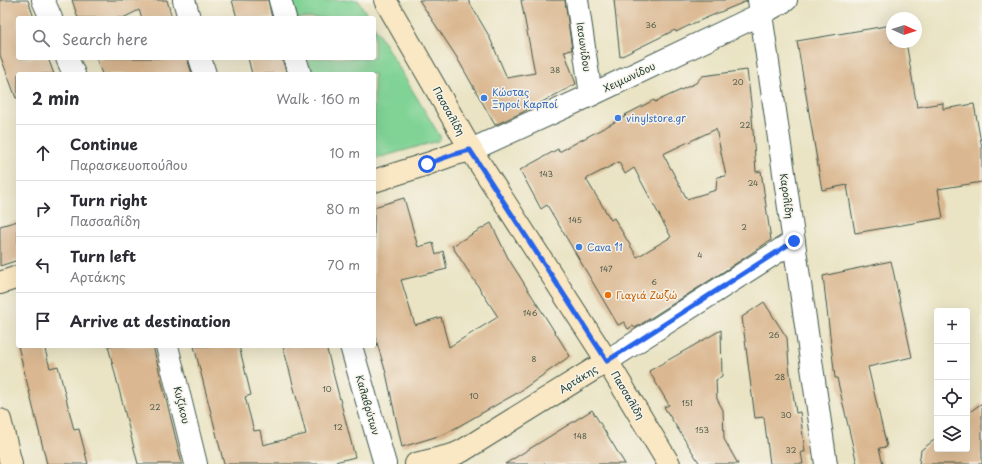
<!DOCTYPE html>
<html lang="en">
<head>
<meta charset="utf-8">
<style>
  :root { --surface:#fff; --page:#f7f7f7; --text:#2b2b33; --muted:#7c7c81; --line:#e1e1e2 }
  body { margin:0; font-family:"Playpen Sans",sans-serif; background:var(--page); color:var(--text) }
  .controls { position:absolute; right:12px; bottom:12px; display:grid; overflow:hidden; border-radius:4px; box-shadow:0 4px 16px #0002 }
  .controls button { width:36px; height:36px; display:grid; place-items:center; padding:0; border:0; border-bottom:1px solid var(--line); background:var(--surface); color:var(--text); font:20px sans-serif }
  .compass { position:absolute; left:886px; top:12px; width:36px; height:36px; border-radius:50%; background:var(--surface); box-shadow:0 4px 16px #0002; rotate:93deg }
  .stop { position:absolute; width:12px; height:12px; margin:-9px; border:3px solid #2563eb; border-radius:50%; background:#fff }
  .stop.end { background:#2563eb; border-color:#fff; box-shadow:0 1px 4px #0008 }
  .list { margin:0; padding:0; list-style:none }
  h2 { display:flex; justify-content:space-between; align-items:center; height:52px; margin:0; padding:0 16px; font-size:17px }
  h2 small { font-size:13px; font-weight:400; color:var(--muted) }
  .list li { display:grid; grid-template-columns:26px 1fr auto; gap:12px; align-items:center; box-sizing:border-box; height:56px; padding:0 16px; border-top:1px solid var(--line) }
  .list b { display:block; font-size:15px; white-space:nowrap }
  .list p { margin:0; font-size:13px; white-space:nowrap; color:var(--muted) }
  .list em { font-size:13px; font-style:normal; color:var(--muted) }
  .icon { flex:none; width:22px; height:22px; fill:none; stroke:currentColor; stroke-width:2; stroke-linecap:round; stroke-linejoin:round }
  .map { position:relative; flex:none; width:982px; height:464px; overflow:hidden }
  .search { position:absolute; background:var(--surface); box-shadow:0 4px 16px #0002; left:16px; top:16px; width:360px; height:44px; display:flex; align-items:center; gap:10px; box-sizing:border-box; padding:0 14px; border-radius:4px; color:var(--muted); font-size:15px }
  .panel { position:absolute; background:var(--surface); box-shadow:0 4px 16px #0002; left:16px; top:72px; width:360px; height:276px; border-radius:4px }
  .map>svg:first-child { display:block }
</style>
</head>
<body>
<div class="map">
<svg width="982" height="464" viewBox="0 0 982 464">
  <rect width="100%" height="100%" fill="#f7f3e8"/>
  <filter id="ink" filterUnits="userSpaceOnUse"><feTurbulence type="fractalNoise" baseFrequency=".025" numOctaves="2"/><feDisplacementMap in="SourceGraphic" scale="8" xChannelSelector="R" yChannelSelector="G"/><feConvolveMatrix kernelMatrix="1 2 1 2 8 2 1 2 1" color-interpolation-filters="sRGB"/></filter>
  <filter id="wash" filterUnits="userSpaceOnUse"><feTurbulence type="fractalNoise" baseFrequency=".012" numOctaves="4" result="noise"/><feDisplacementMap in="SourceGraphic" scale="16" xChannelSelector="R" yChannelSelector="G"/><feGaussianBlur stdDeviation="0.9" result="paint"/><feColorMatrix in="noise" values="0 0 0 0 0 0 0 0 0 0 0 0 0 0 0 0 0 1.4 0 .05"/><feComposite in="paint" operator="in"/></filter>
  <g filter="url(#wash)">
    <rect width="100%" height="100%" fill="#eae4c5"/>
    <path fill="#80d395" stroke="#508864" d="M291 0H358L369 18H296Z
      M374 26 441 138 438 141 374 159V74H311L307 58H374Z"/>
    <g id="blocks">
      <path fill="#dab790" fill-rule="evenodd" d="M0 0H28L34 18H18V58H48L54 74H18V98H16L0 55Z
        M72 0H167L172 18H142L139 10 123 18H78Z
        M232 0H268L272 18H237Z
        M419 0H468L489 36 507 78 535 73 521 0H565L572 50 564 51 576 84 523 112 495 125 456 56Z
        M614 0H747V1L694 23 676 32 675 30 620 57Z
        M892 25V42H906L917 107 943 103V109L974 104 982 148V182L938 189 943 218 855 233 847 185 822 190 797 41Z
        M96 58H187L192 74H102Z
        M248 58H283V62L287 74H252Z
        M747 70 751 103 756 172 761 171 771 240 726 270 635 328 633 326 628 329 624 322 618 325 547 205 541 209 520 170 558 149 559 152 626 116 625 115 654 100 655 102 696 83 702 76ZM716 129 726 176 717 177 716 190 687 199 663 154ZM619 162 625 174 634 168 671 237 637 257 614 218 611 220 586 179Z
        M404 198 418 247 433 243 436 255 443 251 447 269 401 280 415 325 441 317 449 347 498 317 452 246 491 223 508 258 570 356 519 392 445 434 402 447 386 373 374 333V207Z
        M18 221V260L0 266V226Z
        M891 261 912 357 868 367 887 447 879 448 883 464H857L837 378H835L823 276Z
        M764 302 787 338 789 366 796 413 800 412 805 452H801L803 464H770L764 417 755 418 742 317Z
        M721 330 722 376 716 380 717 399 723 410 724 439 738 464H700L664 407 669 405 649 371Z
        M18 346H44L50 368 58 366 74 430 79 429 88 464H47Z
        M108 346H153L182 464H138Z
        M194 346H239L251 395 245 397 254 431 260 430 263 445 306 434 283 346H326L355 457 327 464H224Z
        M982 403V464H919L921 450 937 438V449H967V414Z
        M592 410 625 464H505L560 430Z"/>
    </g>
  </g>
  <g filter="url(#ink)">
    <use href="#blocks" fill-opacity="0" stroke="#3d564a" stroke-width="1"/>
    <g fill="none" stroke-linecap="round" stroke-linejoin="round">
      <defs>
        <path id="street" d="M43 0 51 18
          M184 0 189 18
          M280 0 285 18
          M577 0 591 95
          M759 0 826 464
          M67 58 74 74
          M200 58 205 74
          M295 58 300 74
          M471 150 591 95 761 14 786 0
          M167 346 196 464
          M351 346 385 464
          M607 361 794 241"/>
        <path id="secondary" d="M385 0 455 122 471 150 607 361 669 464
          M374 181 427 164 455 154 471 150
          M0 283 18 277
          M0 420 11 464
          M416 464 453 455 462 451 607 361"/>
      </defs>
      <use href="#street" stroke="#3d564a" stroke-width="24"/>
      <use href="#secondary" stroke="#3d564a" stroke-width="24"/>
      <use href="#street" stroke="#fff" stroke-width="22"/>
      <use href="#secondary" stroke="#fae7c3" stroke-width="22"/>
    </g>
  </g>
  <g fill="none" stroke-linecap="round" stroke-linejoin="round" filter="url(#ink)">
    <path stroke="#2563eb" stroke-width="5" d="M427 164 455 154 470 150 607 361 794 241"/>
  </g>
  <g fill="#3f7fe0" stroke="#f7f3e8" stroke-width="1.5">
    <circle cx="484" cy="98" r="4"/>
    <circle cx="618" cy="118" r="4"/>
    <circle cx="579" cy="247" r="4"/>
  </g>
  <circle fill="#e8710a" stroke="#f7f3e8" stroke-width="1.5" cx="608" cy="295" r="4"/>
  <g text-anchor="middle" stroke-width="3" stroke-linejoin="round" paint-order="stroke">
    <g font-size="8" fill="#4e5c4b">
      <text x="651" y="28">36</text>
      <text x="555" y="73">38</text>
      <text x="738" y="85">20</text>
      <text x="745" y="128">22</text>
      <text x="546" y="177">143</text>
      <text x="753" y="186">24</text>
      <text x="575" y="223">145</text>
      <text x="744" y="230">2</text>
      <text x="700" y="258">4</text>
      <text x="606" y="272">147</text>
      <text x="654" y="285">6</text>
      <text x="530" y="316">146</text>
      <text x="774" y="338">26</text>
      <text x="534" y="362">8</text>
      <text x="780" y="380">28</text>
      <text x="327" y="392">10</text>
      <text x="474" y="399">10</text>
      <text x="687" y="406">151</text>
      <text x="155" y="410">22</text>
      <text x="786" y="418">30</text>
      <text x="338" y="430">12</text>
      <text x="702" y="433">153</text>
      <text x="580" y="439">148</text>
      <text x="791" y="453">32</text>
    </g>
    <g font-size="10" fill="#1f3d34" stroke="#f7f3e8">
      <text transform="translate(584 47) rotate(82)" y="4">Ιασωνίδου</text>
      <text transform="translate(629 77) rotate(-25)" y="4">Χειμωνίδου</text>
      <text transform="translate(449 111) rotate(61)" y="4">Πασσαλίδη</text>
      <text transform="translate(787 196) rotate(82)" y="4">Καρολίδη</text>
      <text transform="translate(578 379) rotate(-32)" y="4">Αρτάκης</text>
      <text transform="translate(628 395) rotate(59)" y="4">Πασσαλίδη</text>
      <text transform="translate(182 405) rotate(76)" y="4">Κυζίκου</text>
      <text transform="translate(368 405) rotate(74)" y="4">Καλαβρύτων</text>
    </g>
    <g font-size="10" fill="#366cbe" stroke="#f7f3e8" text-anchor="start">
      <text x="492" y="96">Κώστας<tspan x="492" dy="12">Ξηροί Καρποί</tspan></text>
      <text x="626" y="122">vinylstore.gr</text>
      <text x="587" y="251">Cava 11</text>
    </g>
    <g font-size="10" fill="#c56008" stroke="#f7f3e8" text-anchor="start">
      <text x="616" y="299">Γιαγιά Ζωζώ</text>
    </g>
  </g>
</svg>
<div class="controls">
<button>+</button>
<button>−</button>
<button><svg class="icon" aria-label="locate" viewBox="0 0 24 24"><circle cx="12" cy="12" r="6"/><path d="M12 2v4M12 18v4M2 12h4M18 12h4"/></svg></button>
<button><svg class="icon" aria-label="layers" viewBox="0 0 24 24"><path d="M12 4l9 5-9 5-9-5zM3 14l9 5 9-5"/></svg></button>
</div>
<svg class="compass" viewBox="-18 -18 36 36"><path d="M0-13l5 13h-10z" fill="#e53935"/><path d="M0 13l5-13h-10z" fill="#7c7c81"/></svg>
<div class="stop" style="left:427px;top:164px"></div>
<div class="stop end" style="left:794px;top:241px"></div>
<div class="search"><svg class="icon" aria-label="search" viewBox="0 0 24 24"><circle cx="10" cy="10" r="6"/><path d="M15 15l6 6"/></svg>Search here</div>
<section class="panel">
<h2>2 min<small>Walk · 160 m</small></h2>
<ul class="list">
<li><svg class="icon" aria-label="ahead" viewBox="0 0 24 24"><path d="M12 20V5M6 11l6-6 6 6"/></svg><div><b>Continue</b><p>Παρασκευοπούλου</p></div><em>10 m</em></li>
<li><svg class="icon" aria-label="right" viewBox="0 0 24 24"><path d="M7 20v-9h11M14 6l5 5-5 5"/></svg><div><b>Turn right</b><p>Πασσαλίδη</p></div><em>80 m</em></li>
<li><svg class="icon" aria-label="left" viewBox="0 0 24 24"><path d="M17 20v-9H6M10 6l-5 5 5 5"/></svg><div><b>Turn left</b><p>Αρτάκης</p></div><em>70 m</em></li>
<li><svg class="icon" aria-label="arrive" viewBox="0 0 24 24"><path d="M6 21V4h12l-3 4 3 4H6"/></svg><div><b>Arrive at destination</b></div></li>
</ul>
</section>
</div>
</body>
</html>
